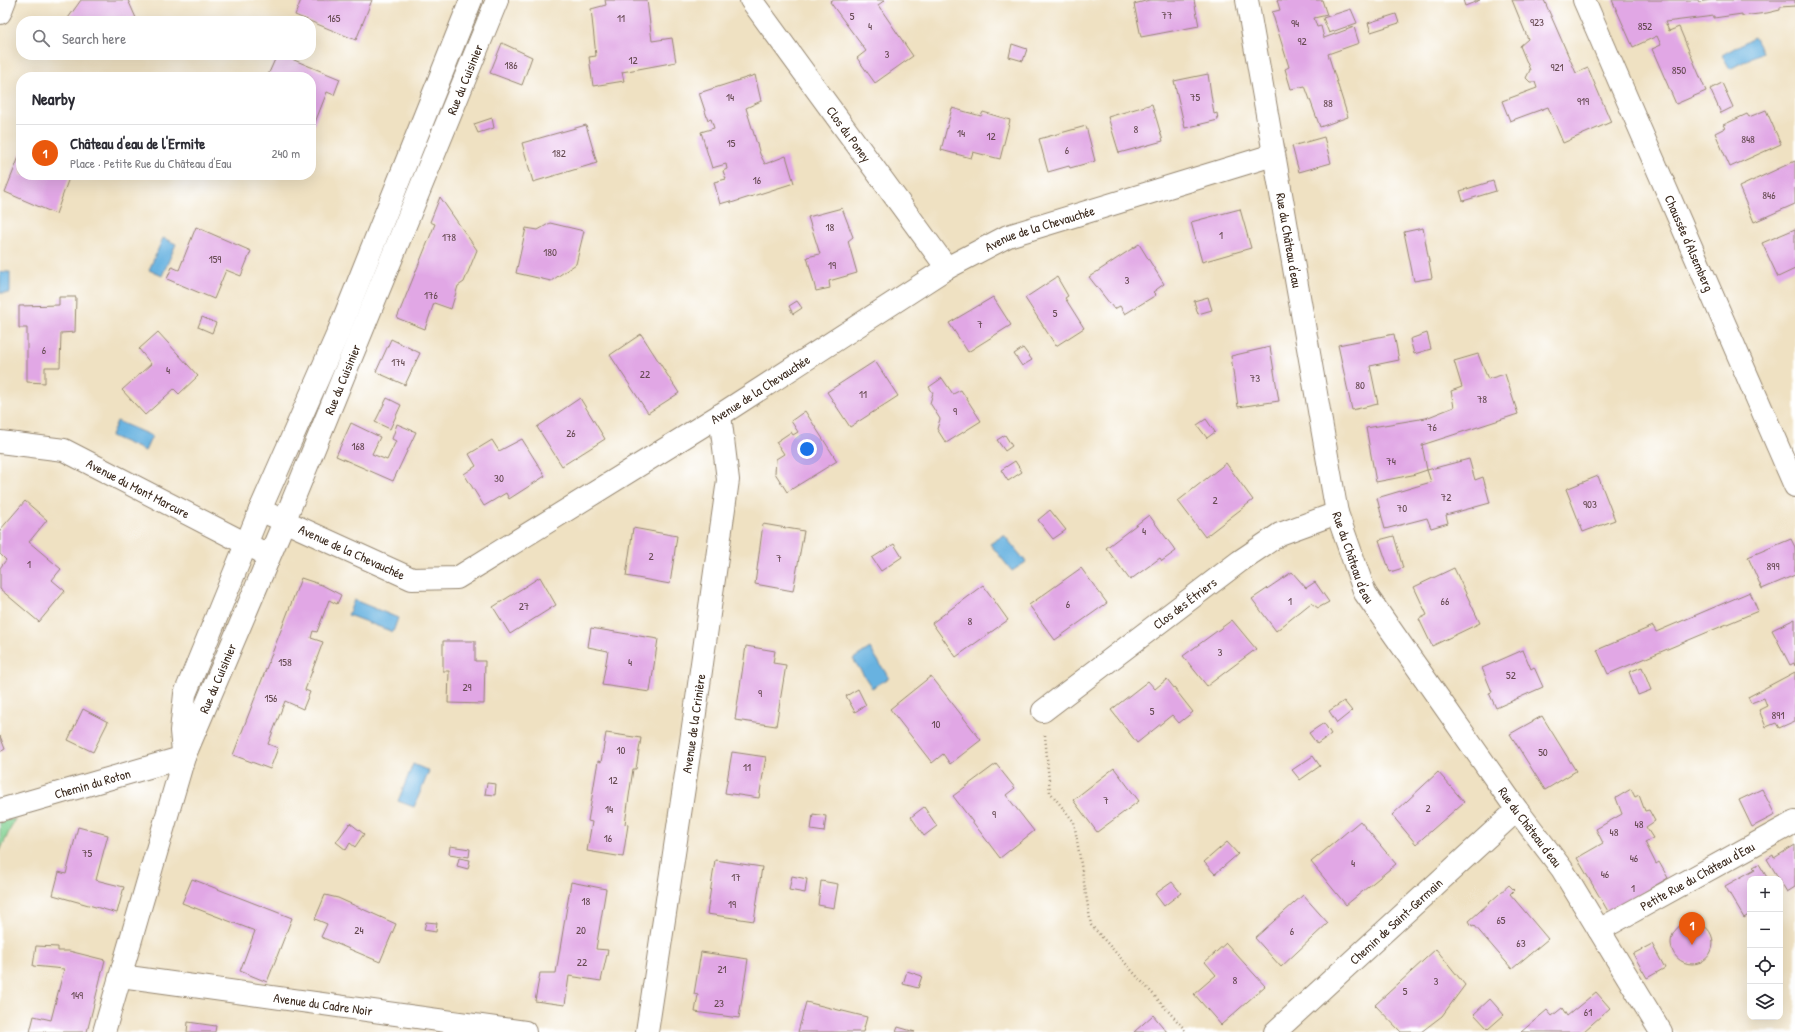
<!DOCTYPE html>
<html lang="en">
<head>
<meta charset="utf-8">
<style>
  :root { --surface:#fff; --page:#f7f7f7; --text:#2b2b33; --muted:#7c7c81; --line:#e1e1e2; --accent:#ea580c }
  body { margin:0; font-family:"Patrick Hand",sans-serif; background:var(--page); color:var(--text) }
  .controls { position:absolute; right:12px; bottom:12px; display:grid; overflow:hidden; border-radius:8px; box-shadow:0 4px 16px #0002 }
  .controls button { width:36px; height:36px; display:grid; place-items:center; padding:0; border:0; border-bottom:1px solid var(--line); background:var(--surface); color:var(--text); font:20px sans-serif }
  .you { position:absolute; left:807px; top:449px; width:14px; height:14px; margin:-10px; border:3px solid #fff; border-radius:50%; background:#1a73e8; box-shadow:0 0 0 6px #1a73e833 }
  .badge { display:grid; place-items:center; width:26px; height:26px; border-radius:50%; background:var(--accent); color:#fff; font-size:13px; font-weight:700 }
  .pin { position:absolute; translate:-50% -33px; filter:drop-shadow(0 1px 2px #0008) }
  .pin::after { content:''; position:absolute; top:21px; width:14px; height:12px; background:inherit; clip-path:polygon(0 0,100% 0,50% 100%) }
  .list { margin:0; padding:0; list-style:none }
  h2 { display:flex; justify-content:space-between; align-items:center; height:52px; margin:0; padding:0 16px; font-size:17px }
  h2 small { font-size:13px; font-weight:400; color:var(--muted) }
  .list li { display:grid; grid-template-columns:26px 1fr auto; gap:12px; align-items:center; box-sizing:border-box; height:56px; padding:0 16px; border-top:1px solid var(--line) }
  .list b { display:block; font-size:15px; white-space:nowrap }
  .list p { margin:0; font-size:13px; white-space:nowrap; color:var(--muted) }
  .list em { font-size:13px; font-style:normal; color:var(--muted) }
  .icon { flex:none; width:22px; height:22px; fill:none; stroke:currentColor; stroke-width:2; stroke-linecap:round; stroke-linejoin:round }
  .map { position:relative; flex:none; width:1795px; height:1032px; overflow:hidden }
  .search { position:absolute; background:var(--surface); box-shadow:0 4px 16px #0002; left:16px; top:16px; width:300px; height:44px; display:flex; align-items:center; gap:10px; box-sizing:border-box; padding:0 14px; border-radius:16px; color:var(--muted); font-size:15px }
  .panel { position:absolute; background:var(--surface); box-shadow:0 4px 16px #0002; left:16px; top:72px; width:300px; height:108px; border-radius:16px }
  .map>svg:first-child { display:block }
</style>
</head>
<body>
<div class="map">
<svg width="1795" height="1032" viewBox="0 0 1795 1032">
  <rect width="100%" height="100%" fill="#fff"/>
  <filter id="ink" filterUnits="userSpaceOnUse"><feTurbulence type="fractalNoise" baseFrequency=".025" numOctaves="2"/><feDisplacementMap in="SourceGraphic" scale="8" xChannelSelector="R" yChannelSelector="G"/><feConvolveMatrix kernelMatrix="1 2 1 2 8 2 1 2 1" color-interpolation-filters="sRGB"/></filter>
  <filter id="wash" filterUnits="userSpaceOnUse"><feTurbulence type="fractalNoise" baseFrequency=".012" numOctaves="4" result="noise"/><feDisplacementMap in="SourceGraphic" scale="16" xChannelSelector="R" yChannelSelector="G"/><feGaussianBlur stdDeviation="0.9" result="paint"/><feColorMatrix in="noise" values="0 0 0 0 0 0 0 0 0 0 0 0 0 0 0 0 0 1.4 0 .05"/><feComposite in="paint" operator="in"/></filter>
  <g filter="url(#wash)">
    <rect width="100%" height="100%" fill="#efe1c2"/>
    <path fill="#80d090" stroke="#5e7d57" d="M15 819 0 851V822Z"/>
    <path fill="#67b2e0" stroke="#516e7f" d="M1754 37 1762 52 1730 69 1722 55Z
      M163 238 176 244 162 276 149 270Z
      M0 272H10V293H0Z
      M117 421 152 436 145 451 111 436Z
      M1004 535 1026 562 1012 571 990 544Z
      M354 600 398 618 393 632 348 615Z
      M870 648 889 678 872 688 853 659Z
      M413 764 429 771 414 807 398 801Z"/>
    <g id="blocks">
      <path fill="#e1a7e5" d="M81 0H128L136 18 127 21H66Z
        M301 0H372L356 40 295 15Z
        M605 0H647L652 41 672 38 676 62 622 72 624 81 593 86 589 57 596 56 591 9 606 5Z
        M832 0H885L878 5 913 56 875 83 857 58 866 51 830 2Z
        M1149 0H1194L1199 26 1141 37 1134 4Z
        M1277 0H1322L1327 15 1314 18 1317 27 1321 26 1324 38 1354 27 1359 43 1328 54 1348 117 1320 127 1305 86 1291 89 1285 69 1289 67 1272 12 1280 10Z
        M1463 0H1480L1465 6Z
        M1512 0H1544L1576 73 1588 68 1611 122 1563 143 1548 107 1510 121 1502 101 1537 88 1535 82H1530L1526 78 1530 70 1520 46 1528 39Z
        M1612 0H1698L1699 2 1711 0H1795V6L1780 7V10L1767 13 1742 16V14L1714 18V16L1665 22 1669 31 1679 27 1706 91 1676 104 1652 49 1661 45 1657 36 1633 47Z
        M1351 9 1357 23 1329 33 1323 18Z
        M1396 14 1399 23 1371 32 1368 23Z
        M502 43 532 57 522 85 490 73Z
        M1012 44 1027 49 1023 61 1009 57Z
        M277 55H282L340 79 334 95 327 92 314 125 311 123V77H272L268 75Z
        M1208 74 1214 114 1217 113 1218 120 1185 128 1174 81Z
        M755 75 761 101 746 108 760 154 765 164 786 156 794 183 731 203 730 201 720 204 714 182 726 179 723 171 727 169 726 164 712 168 701 132 714 128 711 119 708 120 699 93Z
        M1722 83 1733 107 1721 113 1710 89Z
        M1152 104 1163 141 1119 153 1108 117Z
        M952 108 981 116 983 112 1010 120 1000 159 973 152 971 158 941 150Z
        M1766 110 1781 144 1730 167 1715 133 1725 128 1723 125 1747 114 1749 117Z
        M492 118 494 128 478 133 474 124Z
        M586 125 597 163 533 182 522 143Z
        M1086 126 1095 161 1070 168 1069 166 1048 172 1039 139Z
        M1324 137 1331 163 1299 172 1292 146Z
        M21 152V175H70L56 214 5 192Z
        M1795 161V204L1754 222 1739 187Z
        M1493 181 1496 191 1463 201 1460 191Z
        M440 197 477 250 464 282 458 286 451 309 434 303 425 329 397 318 435 224 430 222Z
        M842 208 853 237 848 241 857 273 829 281 830 288 816 291 807 257 820 254 808 217Z
        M1240 209 1251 248 1202 262 1191 222Z
        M550 223 584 231 576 264 551 281 516 273 526 228 538 230Z
        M196 227 251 251 241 276 226 270 214 299 167 279 172 267 179 270Z
        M1423 228 1432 278 1414 281 1404 232Z
        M1795 229V269L1778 277 1762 243Z
        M1139 244 1164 284 1153 292 1156 295 1125 314 1120 306 1114 309 1089 277Z
        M1057 277 1068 296 1065 298 1084 328 1056 346 1025 298Z
        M59 297H76L75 332 61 333 60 367H45V383L27 382V328H19V306L59 305Z
        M993 297 1011 325 968 352 949 323Z
        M1208 297 1212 310 1198 314 1194 301Z
        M797 301 802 308 793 314 789 306Z
        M202 317 216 323 212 333 198 327Z
        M158 332 198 376 179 394 174 389 145 415 122 390 151 364 139 349Z
        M1427 333 1431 349 1414 354 1410 339Z
        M641 334 679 393 648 413 610 355Z
        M1394 334 1399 360 1370 366 1378 404 1352 410 1338 345Z
        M391 339 420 353 405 385 376 372Z
        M1270 347 1279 401 1238 407 1231 356Z
        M1023 348 1032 360 1022 366 1014 354Z
        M1478 354 1488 379 1505 374 1518 414 1422 445 1427 470 1412 475 1376 482 1366 428 1426 418 1454 407 1451 391 1462 387 1454 361Z
        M875 361 898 396 850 427 827 392Z
        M942 378 953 394 961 390 981 421 946 443 937 429 940 419 930 403 933 393 929 387Z
        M387 398 401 405 390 429 375 422Z
        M580 398 605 439 562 466 537 427Z
        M805 411 837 461 787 492 775 473 776 459 784 454 776 442 791 432 793 435 798 432 791 421Z
        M1206 419 1215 432 1207 438 1197 425Z
        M351 423 380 437 372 454 387 460 396 441 392 439 397 424 416 432 393 481 336 456Z
        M1005 435 1012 446 1005 451 997 440Z
        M522 439 545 476 509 499 506 493 484 506 464 474 476 466 469 454 492 440 499 451Z
        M1469 459 1475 480 1483 477 1490 503 1446 515 1448 523 1431 528 1427 518 1385 529 1377 498 1431 482 1427 470Z
        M1015 461 1022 472 1008 481 1001 470Z
        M1226 463 1253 500 1205 537 1178 501Z
        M1598 476 1615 520 1583 532 1566 489Z
        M25 501 47 520 29 542 61 569 52 580 65 591 39 622 0 589V568L6 560 0 554V530Z
        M1050 510 1066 530 1053 539 1038 520Z
        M1149 515 1176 551 1162 561 1160 558 1130 580 1106 548Z
        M763 524 804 531 793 591 755 584Z
        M633 528 677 536 670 584 626 576Z
        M1394 536 1403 568 1390 572 1379 540Z
        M1791 539 1795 547V575L1762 589 1748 557Z
        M894 544 902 557 881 571 872 558Z
        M1081 568 1107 603 1055 640 1029 605Z
        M1454 568 1480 623 1432 646 1419 619 1427 615 1414 587Z
        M1292 572 1306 588 1315 582 1329 602 1318 608 1311 603 1276 631 1252 599Z
        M540 577 556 605 510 634 493 607Z
        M301 578 322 585 341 595 337 604 329 600 317 632 313 631 311 638 323 642 305 690 310 692 303 709 285 701 268 744 278 748 270 769 233 755Z
        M983 585 1008 620 956 657 932 623Z
        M1750 592 1758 611 1608 674 1597 650 1653 626 1656 632Z
        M1795 619V666L1794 663 1790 665 1772 630Z
        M1232 620 1256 649 1207 686 1183 656Z
        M591 628 658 639 650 692 602 685 608 651 588 647Z
        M443 641H475V661H485L484 704 448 703 449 671H443Z
        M746 646 775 651 773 663 786 665 776 726 735 720Z
        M1523 650 1531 669 1534 667 1543 687 1496 708 1489 693 1492 692 1482 668Z
        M1642 667 1651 690 1638 695 1629 672Z
        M1795 672V721L1779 728 1776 723 1766 727 1759 710 1767 706 1764 698 1751 703 1748 697Z
        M931 676 981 740 950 764 943 754 932 763 890 709Z
        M1167 679 1193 712 1179 723 1172 715 1137 743 1111 710 1148 681 1155 689Z
        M858 689 866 705 855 712 846 696Z
        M1344 701 1352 711 1337 723 1329 711Z
        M83 709 108 722 93 752 68 740Z
        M1542 716 1576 771 1545 790 1510 734Z
        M1324 723 1331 734 1317 744 1309 733Z
        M606 733 641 738 636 769H633L625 824 628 825 623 857 587 851 592 822 588 821 598 761 601 762Z
        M0 736 5 749 0 752Z
        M732 752 766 757 759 798 725 793Z
        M1313 756 1320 766 1300 780 1292 770Z
        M996 764 1015 788 1006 795 1034 831 1000 858 953 796Z
        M1114 768 1139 801 1097 832 1073 800Z
        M1438 772 1464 802 1416 844 1392 815Z
        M487 783 496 784 495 795 485 794Z
        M1631 789 1635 797 1639 795 1645 811 1649 810 1655 821 1646 827 1653 838 1645 842 1656 864 1659 862 1668 878 1609 913 1577 858 1603 843 1596 829 1622 814 1616 798Z
        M1762 789 1775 815 1752 827 1739 800Z
        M924 807 937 826 924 836 911 817Z
        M813 814 826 816 824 832 811 830Z
        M1360 821 1396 864 1346 905 1311 862Z
        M350 823 364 834 355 847 350 843 346 850 336 842Z
        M78 827 108 835 96 880 124 887 117 913 53 895 59 872 66 874Z
        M1227 842 1238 854 1215 874 1204 862Z
        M1795 845V887L1787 892 1767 859 1773 855 1774 858Z
        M450 846 470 849 469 857 449 854Z
        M459 858 470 860 468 869 457 866Z
        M715 860 762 867 754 921 707 914Z
        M1759 864 1768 879H1750V914L1744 918 1725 886 1755 869 1753 867Z
        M792 876 807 879 805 893 789 890Z
        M192 879 292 918 267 982 240 971 255 931 182 903Z
        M821 881 838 884 834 908 818 905Z
        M571 882 606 889 596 949 608 950 601 981 569 976 565 1005 535 1001 540 973H556Z
        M1172 882 1181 893 1164 906 1155 894Z
        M1509 885 1514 890 1510 894 1548 939 1512 969 1474 925 1472 926 1469 921Z
        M325 895 338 898 396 924 380 962 321 937 327 924 315 919Z
        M1303 895 1328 923 1281 967 1255 938Z
        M426 922 437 923 436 932 424 930Z
        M1671 943a21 21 0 1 1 42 0a21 21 0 1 1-42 0Z
        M1226 943 1265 986 1221 1025 1194 994 1216 975 1205 962Z
        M1652 944 1665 968 1647 978 1633 954Z
        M36 946 58 947V951H69L105 960 87 1032H30L34 1016 51 1020 64 969 33 966Z
        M1436 949 1465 985 1442 1016 1421 1032H1401L1375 1005Z
        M701 952 748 959 739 1018 695 1012 698 995 694 994Z
        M907 971 922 976 918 988 903 984Z
        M1596 992 1610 1008 1583 1032H1521L1547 1010 1552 1016 1562 1008 1567 1016Z
        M1490 999 1504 1015 1488 1029 1474 1014Z
        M806 1002 867 1017 863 1032H798Z
        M1153 1015 1167 1032H1134Z
        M188 1022 216 1026 215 1032H187Z
        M898 1027 915 1032H896Z"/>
    </g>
  </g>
  <g filter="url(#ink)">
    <use href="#blocks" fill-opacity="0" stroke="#958670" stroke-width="1"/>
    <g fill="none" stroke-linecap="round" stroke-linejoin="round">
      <defs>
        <g id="minor">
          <path id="s1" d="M751 0 947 268"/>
          <path id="s2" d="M1247 0 1337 513 1365 593 1517 810 1562 869 1661 1032"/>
          <path d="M0 13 5 0"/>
          <path id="s3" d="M0 442 64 450 260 551"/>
          <path id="s4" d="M260 510 412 579 457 578 720 415 947 268 1008 236 1273 155"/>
          <path id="s5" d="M1043 711 1240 561 1280 534 1337 513"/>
          <path d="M183 752 181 731 185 694 260 510 338 333 471 0"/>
          <path id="s6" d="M0 810 184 757"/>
          <path id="s7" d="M1599 930 1795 822"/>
          <path id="s8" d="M121 976 525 1032"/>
          <path id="s9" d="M104 1032 184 757 284 522 497 0"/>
          <path id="s10" d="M647 1032 691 741 728 480 720 415"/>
          <path id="s11" d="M1275 1032 1517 810"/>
        </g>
        <g id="major">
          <path id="s12" d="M1584 0 1795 486"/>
        </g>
      </defs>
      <use href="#minor" stroke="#958670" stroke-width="24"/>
      <use href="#major" stroke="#958670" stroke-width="24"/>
      <path stroke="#958670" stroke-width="2.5" stroke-dasharray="1 3" stroke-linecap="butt" d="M1045 735 1050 792 1074 822 1091 925 1187 1032"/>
      <use href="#minor" stroke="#fff" stroke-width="22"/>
      <use href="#major" stroke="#fff" stroke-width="22"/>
    </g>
  </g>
  <g text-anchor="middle" stroke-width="3.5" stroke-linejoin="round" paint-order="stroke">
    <g font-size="11" fill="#644950">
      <text x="1167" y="19">77</text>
      <text x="852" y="20">5</text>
      <text x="334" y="22">165</text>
      <text x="621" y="22">11</text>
      <text x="1537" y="26">923</text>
      <text x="1295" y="27">94</text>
      <text x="870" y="30">4</text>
      <text x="1645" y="30">852</text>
      <text x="1302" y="45">92</text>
      <text x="887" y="58">3</text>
      <text x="633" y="64">12</text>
      <text x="511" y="69">186</text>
      <text x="1557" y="71">921</text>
      <text x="1679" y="74">850</text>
      <text x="730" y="101">14</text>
      <text x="1195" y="101">75</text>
      <text x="1583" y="105">919</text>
      <text x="1328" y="107">88</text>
      <text x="1136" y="133">8</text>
      <text x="961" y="137">14</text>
      <text x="991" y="140">12</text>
      <text x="1748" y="143">848</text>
      <text x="731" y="147">15</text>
      <text x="1067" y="154">6</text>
      <text x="559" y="157">182</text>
      <text x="757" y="184">16</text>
      <text x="1769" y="199">846</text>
      <text x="830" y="231">18</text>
      <text x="1221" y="239">1</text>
      <text x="449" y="241">178</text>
      <text x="550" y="256">180</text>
      <text x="215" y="263">159</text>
      <text x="832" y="269">19</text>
      <text x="1127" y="284">3</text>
      <text x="431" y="299">176</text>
      <text x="1055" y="317">5</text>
      <text x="980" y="328">7</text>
      <text x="44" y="354">6</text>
      <text x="398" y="366">174</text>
      <text x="168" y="374">4</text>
      <text x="645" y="378">22</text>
      <text x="1255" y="382">73</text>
      <text x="1360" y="389">80</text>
      <text x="863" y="398">11</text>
      <text x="1482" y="403">78</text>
      <text x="955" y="415">9</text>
      <text x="1432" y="431">76</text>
      <text x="571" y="437">26</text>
      <text x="358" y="450">168</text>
      <text x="1391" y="465">74</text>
      <text x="499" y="482">30</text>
      <text x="1446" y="501">72</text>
      <text x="1215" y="504">2</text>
      <text x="1590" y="508">903</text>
      <text x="1402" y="512">70</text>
      <text x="1144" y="535">4</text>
      <text x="651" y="560">2</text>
      <text x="779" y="562">7</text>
      <text x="29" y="568">1</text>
      <text x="1773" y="570">899</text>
      <text x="1290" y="605">1</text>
      <text x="1445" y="605">66</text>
      <text x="1068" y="608">6</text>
      <text x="524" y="610">27</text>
      <text x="970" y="625">8</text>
      <text x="1220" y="656">3</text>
      <text x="285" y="666">158</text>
      <text x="630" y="666">4</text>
      <text x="1511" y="679">52</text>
      <text x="467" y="691">29</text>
      <text x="760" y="697">9</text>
      <text x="271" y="702">156</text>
      <text x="1152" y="715">5</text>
      <text x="1778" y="719">891</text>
      <text x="936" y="728">10</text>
      <text x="621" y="754">10</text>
      <text x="1543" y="756">50</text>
      <text x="747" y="771">11</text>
      <text x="613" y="784">12</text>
      <text x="1106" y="804">7</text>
      <text x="1428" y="812">2</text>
      <text x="609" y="813">14</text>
      <text x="994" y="818">9</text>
      <text x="1639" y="828">48</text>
      <text x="1614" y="836">48</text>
      <text x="608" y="842">16</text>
      <text x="87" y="857">75</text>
      <text x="1634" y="862">46</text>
      <text x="1353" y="867">4</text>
      <text x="1605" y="878">46</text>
      <text x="736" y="881">17</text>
      <text x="1633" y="892">1</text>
      <text x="586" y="905">18</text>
      <text x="732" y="908">19</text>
      <text x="1501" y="924">65</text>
      <text x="359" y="934">24</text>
      <text x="581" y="934">20</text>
      <text x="1292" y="935">6</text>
      <text x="1521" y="947">63</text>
      <text x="582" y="966">22</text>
      <text x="722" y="973">21</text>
      <text x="1235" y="984">8</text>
      <text x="1436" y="985">3</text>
      <text x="1405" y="995">5</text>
      <text x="77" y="999">149</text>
      <text x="719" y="1007">23</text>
      <text x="1588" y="1016">61</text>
    </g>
    <g font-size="13" fill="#3b2a1e" stroke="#fff">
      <text dy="5" stroke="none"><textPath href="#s9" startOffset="1020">Rue du Cuisinier</textPath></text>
      <text dy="5" stroke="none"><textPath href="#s1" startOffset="166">Clos du Poney</textPath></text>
      <text dy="5" stroke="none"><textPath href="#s4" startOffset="893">Avenue de la Chevauchée</textPath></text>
      <text dy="5" stroke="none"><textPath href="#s2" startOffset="244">Rue du Château d'eau</textPath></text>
      <text dy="5" stroke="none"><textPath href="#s12" startOffset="265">Chaussée d'Alsemberg</textPath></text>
      <text dy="5" stroke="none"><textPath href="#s9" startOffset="696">Rue du Cuisinier</textPath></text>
      <text dy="5" stroke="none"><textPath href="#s4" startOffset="569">Avenue de la Chevauchée</textPath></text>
      <text dy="5" stroke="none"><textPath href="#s3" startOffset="148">Avenue du Mont Marcure</textPath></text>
      <text dy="5" stroke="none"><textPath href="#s4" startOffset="101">Avenue de la Chevauchée</textPath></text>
      <text dy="5" stroke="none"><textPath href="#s2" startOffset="568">Rue du Château d'eau</textPath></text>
      <text dy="5" stroke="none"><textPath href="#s5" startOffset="178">Clos des Étriers</textPath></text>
      <text dy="5" stroke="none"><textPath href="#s9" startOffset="372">Rue du Cuisinier</textPath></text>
      <text dy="5" stroke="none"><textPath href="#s10" startOffset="312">Avenue de la Crinière</textPath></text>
      <text dy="5" stroke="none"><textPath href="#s6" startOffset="96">Chemin du Roton</textPath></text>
      <text dy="5" stroke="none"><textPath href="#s2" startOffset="892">Rue du Château d'eau</textPath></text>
      <text dy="5" stroke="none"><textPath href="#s7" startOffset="112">Petite Rue du Château d'Eau</textPath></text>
      <text dy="5" stroke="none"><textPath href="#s11" startOffset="164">Chemin de Saint-Germain</textPath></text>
      <text dy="5" stroke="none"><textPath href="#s8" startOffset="204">Avenue du Cadre Noir</textPath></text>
    </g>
  </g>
</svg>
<div class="controls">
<button>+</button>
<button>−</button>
<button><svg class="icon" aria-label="locate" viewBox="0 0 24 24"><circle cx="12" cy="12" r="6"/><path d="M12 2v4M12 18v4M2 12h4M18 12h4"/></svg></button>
<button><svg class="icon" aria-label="layers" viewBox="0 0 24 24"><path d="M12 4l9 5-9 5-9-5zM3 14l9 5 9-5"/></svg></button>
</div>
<div class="you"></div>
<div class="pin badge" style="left:1692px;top:945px">1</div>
<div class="search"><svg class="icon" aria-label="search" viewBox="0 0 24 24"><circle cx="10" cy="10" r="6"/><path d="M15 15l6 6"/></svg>Search here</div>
<section class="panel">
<h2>Nearby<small></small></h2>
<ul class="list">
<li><span class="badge">1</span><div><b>Château d'eau de l'Ermite</b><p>Place · Petite Rue du Château d'Eau</p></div><em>240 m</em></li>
</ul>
</section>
</div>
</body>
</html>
